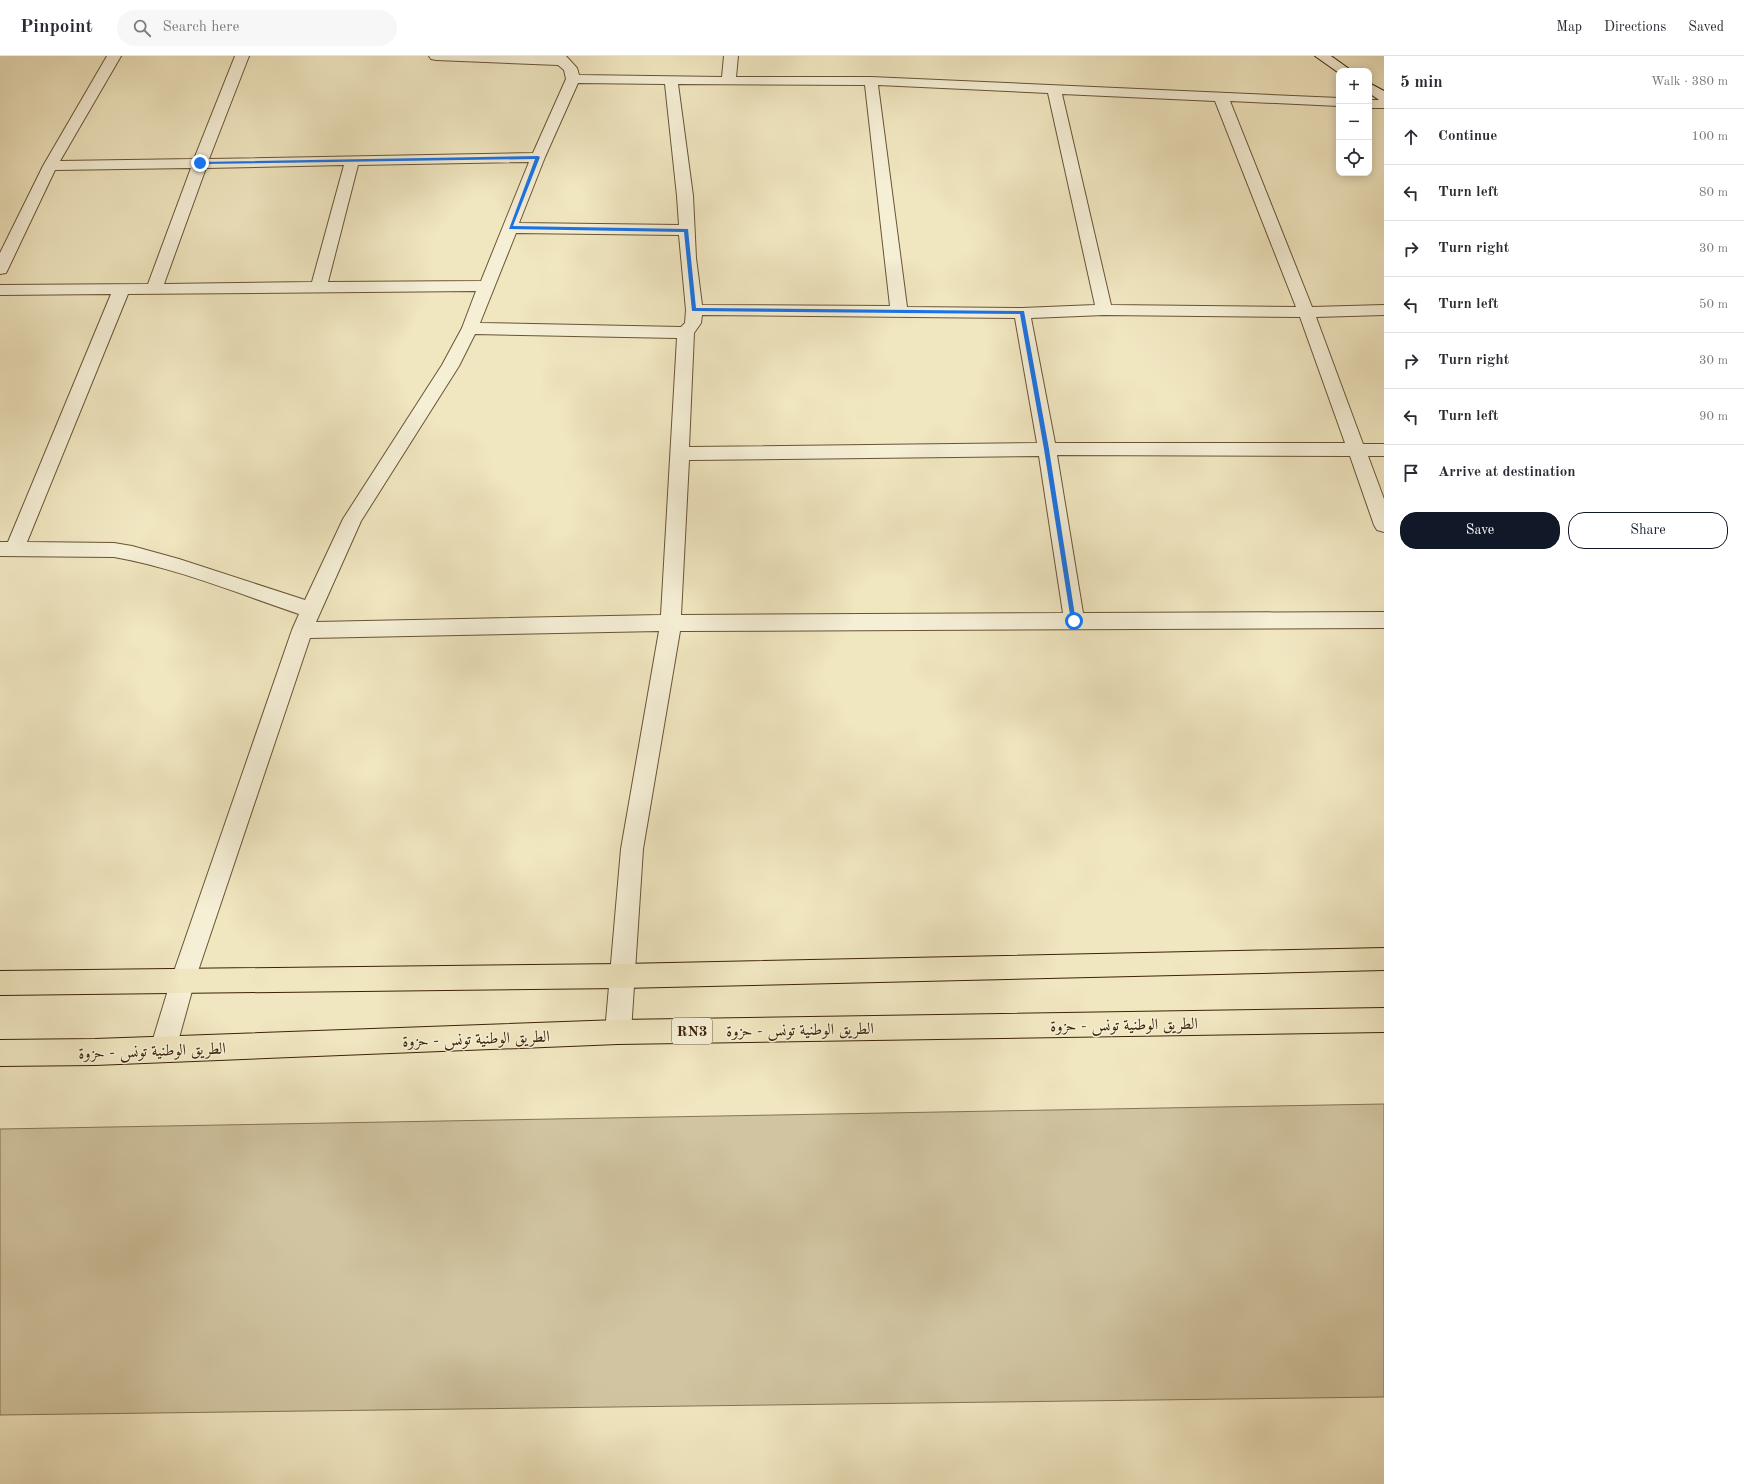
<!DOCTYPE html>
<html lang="en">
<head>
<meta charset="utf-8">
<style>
  :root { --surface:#fff; --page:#f7f7f7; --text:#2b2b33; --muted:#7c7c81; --line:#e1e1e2; --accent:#111827 }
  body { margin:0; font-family:"Old Standard TT",Amiri,serif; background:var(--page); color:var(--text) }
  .controls { position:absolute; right:12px; top:12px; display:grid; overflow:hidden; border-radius:8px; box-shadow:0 2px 10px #0003 }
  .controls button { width:36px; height:36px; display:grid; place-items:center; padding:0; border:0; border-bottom:1px solid var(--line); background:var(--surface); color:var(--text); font:20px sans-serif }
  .stop { position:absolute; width:12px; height:12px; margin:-9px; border:3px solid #1a73e8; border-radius:50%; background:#fff }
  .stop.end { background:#1a73e8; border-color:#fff; box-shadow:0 1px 4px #0008 }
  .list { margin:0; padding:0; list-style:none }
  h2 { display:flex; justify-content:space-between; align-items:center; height:52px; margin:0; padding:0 16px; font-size:17px }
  h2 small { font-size:13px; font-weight:400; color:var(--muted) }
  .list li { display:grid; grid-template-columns:26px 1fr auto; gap:12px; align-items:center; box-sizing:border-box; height:56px; padding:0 16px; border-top:1px solid var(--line) }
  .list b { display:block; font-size:15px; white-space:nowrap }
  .list em { font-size:13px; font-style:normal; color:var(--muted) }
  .actions { display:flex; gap:8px; padding:12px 16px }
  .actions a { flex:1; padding:9px 0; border:1px solid var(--accent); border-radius:16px; text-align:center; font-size:14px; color:var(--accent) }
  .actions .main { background:var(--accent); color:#fff }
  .icon { flex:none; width:22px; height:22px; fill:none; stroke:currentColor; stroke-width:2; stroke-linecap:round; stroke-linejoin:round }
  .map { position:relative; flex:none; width:1384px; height:1428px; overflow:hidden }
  header { display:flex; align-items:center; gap:24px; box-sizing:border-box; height:56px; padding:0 20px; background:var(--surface); border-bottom:1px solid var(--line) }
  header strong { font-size:19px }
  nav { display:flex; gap:22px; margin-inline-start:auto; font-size:14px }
  .search { width:280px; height:36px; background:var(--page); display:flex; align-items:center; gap:10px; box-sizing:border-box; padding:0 14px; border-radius:22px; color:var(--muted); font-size:15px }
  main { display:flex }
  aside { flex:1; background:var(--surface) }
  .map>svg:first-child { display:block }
</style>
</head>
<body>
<header>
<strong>Pinpoint</strong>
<div class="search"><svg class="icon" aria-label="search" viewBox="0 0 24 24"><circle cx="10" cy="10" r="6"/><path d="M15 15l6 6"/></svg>Search here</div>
<nav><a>Map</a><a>Directions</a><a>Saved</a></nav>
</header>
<main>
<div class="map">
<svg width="1384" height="1428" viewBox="0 0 1384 1428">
  <rect width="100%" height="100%" fill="#f0e6c0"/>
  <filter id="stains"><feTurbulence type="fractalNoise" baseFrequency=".005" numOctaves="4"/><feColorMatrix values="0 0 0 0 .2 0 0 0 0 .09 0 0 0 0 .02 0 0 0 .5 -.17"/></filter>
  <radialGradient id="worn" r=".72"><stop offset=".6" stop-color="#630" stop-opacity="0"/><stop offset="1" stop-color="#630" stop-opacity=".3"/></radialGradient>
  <path fill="#d1c5a1" stroke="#867454" d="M1384 1048V1341L0 1359V1073Z"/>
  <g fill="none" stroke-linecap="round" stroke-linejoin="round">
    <defs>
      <path id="street" d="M107 0H121L60 105 194 103 235 0H249L209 103 533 97 566 23 564 14 558 9 436 4 431 3 429 0H566L577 12 579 19 722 21 724 0H738L736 21H871L1339 42V50L1230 45 1312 251 1384 249V259L1316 261 1363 388H1384V400H1368L1384 443V476L1377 474 1374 469 1350 400 1057 399 1083 557 1384 556V572L680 575 643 793 631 976 627 985 618 988 609 985 605 976 621 793 659 575 310 582 195 924 176 993 172 1002 163 1006 154 1002 150 993 171 924 292 574 299 558C239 538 177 512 114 501L0 500V486H8L111 238 0 239V229L148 228 191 112 55 114 8 213 6 217 0 218V197L43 110ZM578 27 665 28 677 140 679 169 519 167 545 101ZM678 28 865 29 890 250 702 249 696 202 693 140ZM878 29 1048 37 1095 249 1022 252 907 251ZM1062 38 1215 45 1296 251 1111 249ZM529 106 481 225 328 226 358 109ZM344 109 312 226 164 228 206 112ZM516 177 679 179 686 254 685 267 681 271 480 267ZM476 235 462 272 442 309 343 463 305 544 179 503 132 490 114 487 27 486 128 238ZM702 259 1015 262 1037 387 689 391 694 277 701 267ZM1104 259 1300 261 1345 387H1055L1031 262ZM475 278 677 282 661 559 316 566 361 465 459 310ZM1039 400 1063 557 681 559 689 404Z
        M1369 44H1384V52H1369Z"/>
      <path id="secondary" d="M1315 0H1331L1352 15H1339V17Z
        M1369 27 1384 35V45L1379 44 1369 37Z"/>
      <path id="primary" d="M1384 892V914L622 932 0 939V915L622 908Z
        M1384 952V976L618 988 95 1009 0 1010V984L95 983 618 964Z"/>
    </defs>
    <use href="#street" stroke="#695435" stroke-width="2"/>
    <use href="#secondary" stroke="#3c2307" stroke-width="2"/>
    <use href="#primary" stroke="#3c2307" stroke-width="2"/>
    <use href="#street" fill="#f5efd6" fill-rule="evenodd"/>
    <use href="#secondary" fill="#f5efd6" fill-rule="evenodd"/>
    <use href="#primary" fill="#f0e6c0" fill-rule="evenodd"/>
  </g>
  <path fill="#1a73e8" d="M538 100 540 101 513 170 688 173 696 252 1024 255 1049 393 1076 566H1072L1071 565 1044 393 1020 258 692 255 684 176 509 173 535 103 200 108 198 107 200 106Z"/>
  <g text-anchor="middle" stroke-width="3" stroke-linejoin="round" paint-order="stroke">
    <rect fill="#f5efd6" stroke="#746045" stroke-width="1" x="672" y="962" width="40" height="26" rx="3"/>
    <g font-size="15" font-weight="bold" fill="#3c2307">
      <text x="692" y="980">RN3</text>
    </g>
    <g font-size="16" fill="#3c2307" stroke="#f5efd6">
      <text transform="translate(1124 968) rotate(-1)" y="6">الطريق الوطنية تونس - حزوة</text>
      <text transform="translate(800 973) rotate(-1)" y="6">الطريق الوطنية تونس - حزوة</text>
      <text transform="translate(476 982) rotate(-2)" y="6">الطريق الوطنية تونس - حزوة</text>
      <text transform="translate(152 994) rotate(-2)" y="6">الطريق الوطنية تونس - حزوة</text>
    </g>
  </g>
  <rect width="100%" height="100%" filter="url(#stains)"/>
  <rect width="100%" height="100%" fill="url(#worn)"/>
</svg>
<div class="controls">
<button>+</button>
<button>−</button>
<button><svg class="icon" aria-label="locate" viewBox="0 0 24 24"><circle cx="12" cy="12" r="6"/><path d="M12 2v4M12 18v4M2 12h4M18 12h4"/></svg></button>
</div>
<div class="stop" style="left:1074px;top:565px"></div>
<div class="stop end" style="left:200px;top:107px"></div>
</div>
<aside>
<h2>5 min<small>Walk · 380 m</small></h2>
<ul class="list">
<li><svg class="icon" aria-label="ahead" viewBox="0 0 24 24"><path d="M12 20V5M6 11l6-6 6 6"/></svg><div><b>Continue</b></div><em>100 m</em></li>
<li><svg class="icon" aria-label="left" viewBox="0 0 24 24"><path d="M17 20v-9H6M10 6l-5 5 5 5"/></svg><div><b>Turn left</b></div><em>80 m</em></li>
<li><svg class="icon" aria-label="right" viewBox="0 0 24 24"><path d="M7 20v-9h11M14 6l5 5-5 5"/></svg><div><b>Turn right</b></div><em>30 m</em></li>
<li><svg class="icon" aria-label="left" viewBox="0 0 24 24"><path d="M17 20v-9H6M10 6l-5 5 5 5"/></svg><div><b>Turn left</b></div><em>50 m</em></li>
<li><svg class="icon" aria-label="right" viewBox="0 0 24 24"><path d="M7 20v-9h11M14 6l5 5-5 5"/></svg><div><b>Turn right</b></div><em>30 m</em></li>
<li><svg class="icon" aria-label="left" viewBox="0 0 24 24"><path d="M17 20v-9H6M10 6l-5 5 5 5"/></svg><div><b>Turn left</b></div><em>90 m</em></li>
<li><svg class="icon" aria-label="arrive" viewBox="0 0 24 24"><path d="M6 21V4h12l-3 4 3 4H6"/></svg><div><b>Arrive at destination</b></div></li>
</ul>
<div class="actions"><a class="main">Save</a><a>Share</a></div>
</aside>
</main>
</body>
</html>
